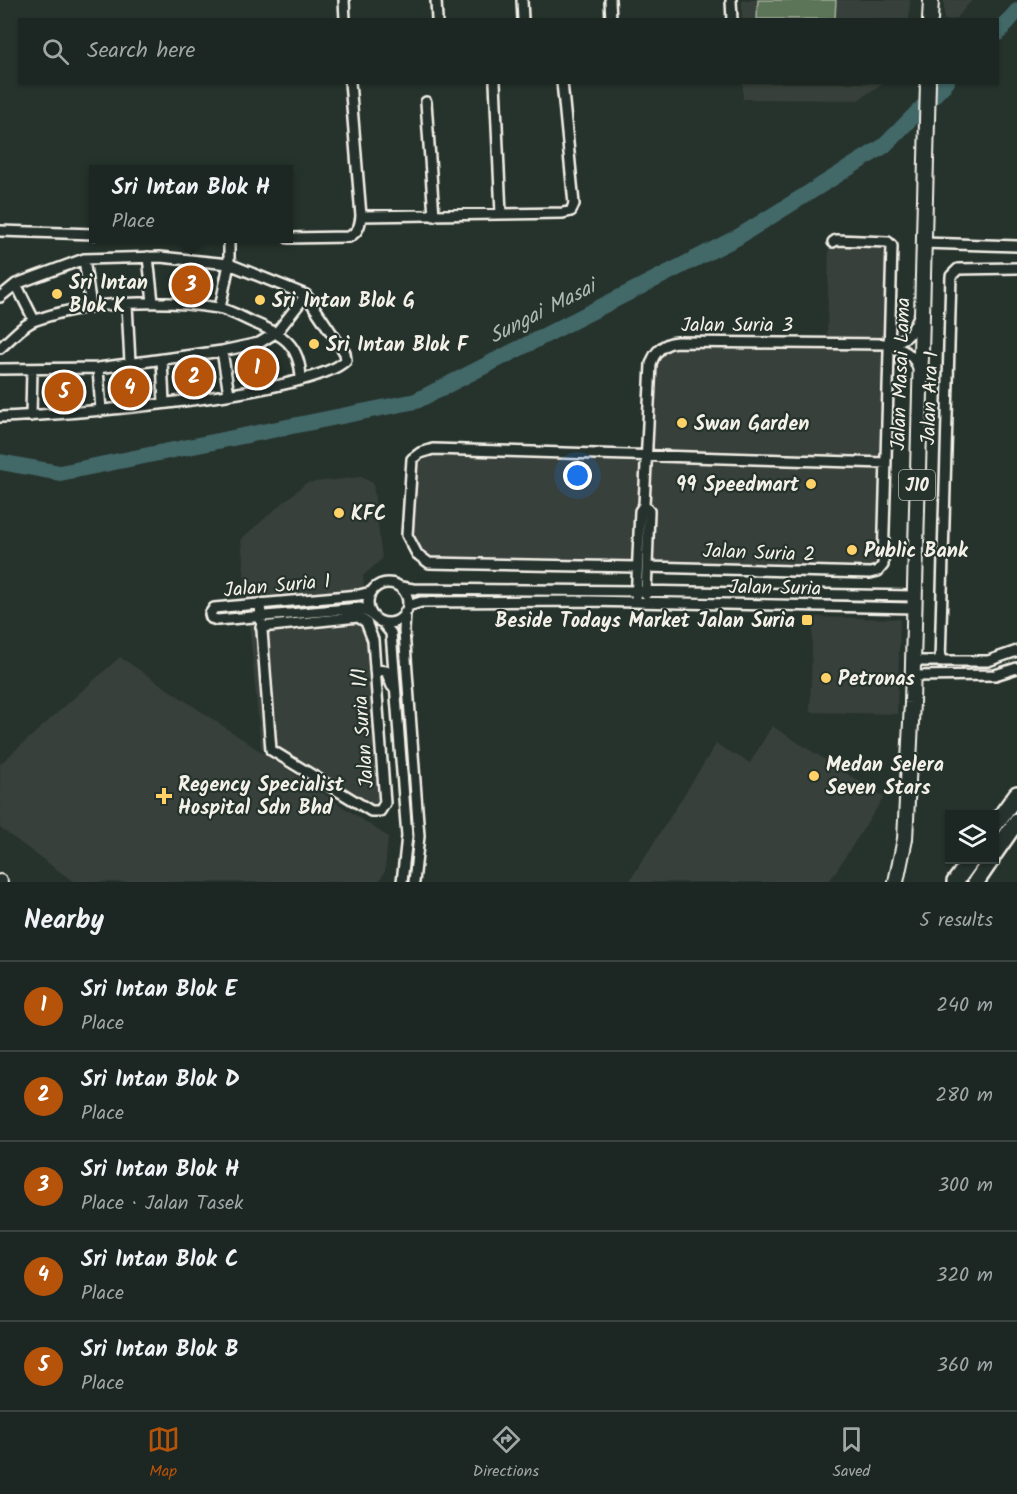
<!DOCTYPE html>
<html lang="en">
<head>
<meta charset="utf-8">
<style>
  :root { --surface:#1c2622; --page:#29322f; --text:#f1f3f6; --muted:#a0a5a5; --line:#3a4340; --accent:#b45309 }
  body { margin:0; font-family:Kalam,sans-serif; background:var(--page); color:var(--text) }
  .controls { position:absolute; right:18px; bottom:18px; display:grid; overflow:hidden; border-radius:0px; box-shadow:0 2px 4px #0004 }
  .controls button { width:54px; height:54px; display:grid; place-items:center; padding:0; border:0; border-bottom:2px solid var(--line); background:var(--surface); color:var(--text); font:30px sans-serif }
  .you { position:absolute; left:578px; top:476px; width:21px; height:21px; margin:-15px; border:4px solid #fff; border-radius:50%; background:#1a73e8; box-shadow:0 0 0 9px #1a73e833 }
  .badge { display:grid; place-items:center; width:39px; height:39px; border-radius:50%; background:var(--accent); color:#fff; font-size:20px; font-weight:700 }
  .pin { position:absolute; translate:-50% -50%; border:3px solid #fff; box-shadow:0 2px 6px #0006 }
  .popup { position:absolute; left:89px; top:165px; width:204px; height:78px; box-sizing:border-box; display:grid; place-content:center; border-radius:0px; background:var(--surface); filter:drop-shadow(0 2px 4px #0005); font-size:20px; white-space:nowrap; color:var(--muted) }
  .popup b { font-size:22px; color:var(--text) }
  .popup::after { content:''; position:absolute; left:50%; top:100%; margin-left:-12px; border:12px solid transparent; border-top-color:var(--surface) }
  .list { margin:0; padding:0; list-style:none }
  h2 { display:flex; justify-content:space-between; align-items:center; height:78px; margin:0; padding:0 24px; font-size:26px }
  h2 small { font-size:20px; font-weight:400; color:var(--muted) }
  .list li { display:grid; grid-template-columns:39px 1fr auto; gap:18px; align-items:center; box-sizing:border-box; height:90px; padding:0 24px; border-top:2px solid var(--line) }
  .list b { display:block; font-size:22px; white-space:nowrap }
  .list p { margin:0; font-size:20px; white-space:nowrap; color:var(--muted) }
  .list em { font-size:20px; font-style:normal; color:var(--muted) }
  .icon { flex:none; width:33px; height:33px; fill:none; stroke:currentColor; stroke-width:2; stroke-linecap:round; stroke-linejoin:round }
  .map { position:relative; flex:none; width:1017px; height:882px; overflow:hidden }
  .search { position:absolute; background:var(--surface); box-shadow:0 2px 4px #0004; left:18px; right:18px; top:18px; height:66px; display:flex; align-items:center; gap:15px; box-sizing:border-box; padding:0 21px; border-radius:0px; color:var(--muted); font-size:22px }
  .sheet { height:528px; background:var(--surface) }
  nav { display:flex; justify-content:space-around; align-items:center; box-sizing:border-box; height:84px; border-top:2px solid var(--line); background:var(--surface); font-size:16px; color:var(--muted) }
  nav a { display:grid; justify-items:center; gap:3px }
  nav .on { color:var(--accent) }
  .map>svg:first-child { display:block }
</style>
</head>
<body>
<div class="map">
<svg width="1017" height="882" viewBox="0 0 1017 882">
  <rect width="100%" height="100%" fill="#26332d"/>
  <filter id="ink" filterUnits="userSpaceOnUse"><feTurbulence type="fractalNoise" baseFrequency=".0167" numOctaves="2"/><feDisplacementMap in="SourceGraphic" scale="12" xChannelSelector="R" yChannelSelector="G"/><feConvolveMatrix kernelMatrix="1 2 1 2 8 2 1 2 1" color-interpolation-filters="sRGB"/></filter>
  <g filter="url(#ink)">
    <path fill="#393f3b" d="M742 0H910L909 19H742Z
      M944 0H972L956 19 944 20Z
      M743 83H883L858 100 743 99Z
      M888 238 886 566 867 577 428 566 415 556 407 544 404 536 408 457 419 450 644 452 648 358 653 350 662 343 676 338H827L829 243Z
      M361 477 373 483 382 559 363 576 383 813 370 815 261 748 241 539 306 483Z
      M813 617 900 619 897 714 810 712Z
      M120 657 388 837 385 871 379 882H74L0 828V764Z
      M772 726 884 797 829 882H629L716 744 750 763Z"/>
    <path fill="#5b7459" stroke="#a8b2a0" stroke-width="1.5" d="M758 0H836L835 19H757Z"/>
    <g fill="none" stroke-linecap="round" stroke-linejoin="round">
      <path stroke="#436767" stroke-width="16" d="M998 33 1017 11
        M0 462 60 473 416 401 738 237 884 146 947 82"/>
      <defs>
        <path id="minor" d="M344 0 345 20
          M436 0 437 20
          M522 0 523 20
          M610 0 611 20
          M731 0 732 20
          M495 82 501 214
          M426 102 434 216
          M361 216 563 213 571 211 574 204 562 82
          M0 231 94 234
          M288 238 349 237C358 232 360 226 361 216L350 82
          M923 243 1017 246
          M148 257 153 302
          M84 259 91 307
          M16 284 34 320
          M0 297 16 284 84 259 160 257 229 264 306 295 345 353 346 360C314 395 56 416 0 417
          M127 304 130 363
          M220 308 229 264V238
          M889 344C902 350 913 353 918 368
          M0 348C11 339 23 324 36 320 89 301 163 299 218 308 229 310 241 317 252 322 282 334 300 344 301 379
          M222 351 229 394
          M162 359 164 403
          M98 368 101 411
          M0 369 98 368 222 351 259 343 277 332 306 295
          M31 416 32 369
          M644 505 649 511 646 594
          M637 567 429 563 417 554 407 535 412 459 420 453 433 449 886 463
          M647 567 870 573 878 571 883 565 892 246 888 242 836 240 833 242
          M368 603a20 20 0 1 1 40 0a20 20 0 1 1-40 0Z
          M401 587 413 589 636 591 913 596
          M636 602 640 511 644 505 651 364C655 351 664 343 677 342L889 344C910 338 911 334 920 314
          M260 604 271 750 371 811H380L385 803 373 640 366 622 358 617 261 627
          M408 606 421 602 589 601 913 608
          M405 612 404 631 419 836 414 882
          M371 614 360 608 217 620 211 618 210 614 214 608 359 595 371 592
          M382 622 391 633 407 836 402 882
          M912 661H988L1017 651
          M940 662 951 276 958 269 1017 268
          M375 670 386 671 392 686
          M912 676 995 675 1017 668"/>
        <path id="secondary" d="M0 881 1 882"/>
        <path id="primary" d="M930 20 931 0
          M896 882 905 839 912 703 928 82"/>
        <path id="trunk" d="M994 826 1017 794
          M994 854 1017 821
          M955 882 971 860
          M976 882 991 860"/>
      </defs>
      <use href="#minor" stroke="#f4f1e8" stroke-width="14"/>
      <use href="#secondary" stroke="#f4f1e8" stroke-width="16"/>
      <use href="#primary" stroke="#f4f1e8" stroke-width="18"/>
      <use href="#trunk" stroke="#f4f1e8" stroke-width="20"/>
      <use href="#minor" stroke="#26332d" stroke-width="9"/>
      <use href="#secondary" stroke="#26332d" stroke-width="12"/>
      <use href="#primary" stroke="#26332d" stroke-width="14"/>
      <use href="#trunk" stroke="#26332d" stroke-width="15"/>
    </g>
  </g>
  <g fill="#ffd166" stroke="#26332d" stroke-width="2">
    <circle cx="57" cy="294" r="6"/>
    <circle cx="260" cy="300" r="6"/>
    <circle cx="314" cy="344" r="6"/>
    <circle cx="682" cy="423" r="6"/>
    <circle cx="811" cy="484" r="6"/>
    <circle cx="339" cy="513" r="6"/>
    <circle cx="852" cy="550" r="6"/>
    <rect x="801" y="614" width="12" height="12" rx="3"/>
    <circle cx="826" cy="678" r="6"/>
    <circle cx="814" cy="776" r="6"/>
    <path d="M161 787h6v6h6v6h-6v6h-6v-6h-6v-6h6z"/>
  </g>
  <g text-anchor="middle" stroke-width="4.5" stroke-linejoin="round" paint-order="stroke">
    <rect fill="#26332d" stroke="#b6b8b0" stroke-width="1.5" x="899" y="470" width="36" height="30" rx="4.5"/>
    <g font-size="18" font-weight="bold" fill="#f4f1e8">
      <text x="917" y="491">J10</text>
    </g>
    <g font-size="20" font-weight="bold" fill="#f4f1e8" stroke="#26332d" text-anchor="start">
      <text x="69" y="289">Sri Intan<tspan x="69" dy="23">Blok K</tspan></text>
      <text x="272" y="307">Sri Intan Blok G</text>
      <text x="326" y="351">Sri Intan Blok F</text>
      <text x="694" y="430">Swan Garden</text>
      <text x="799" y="491" text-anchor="end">99 Speedmart</text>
      <text x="351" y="520">KFC</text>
      <text x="864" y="557">Public Bank</text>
      <text x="795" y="627" text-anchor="end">Beside Todays Market Jalan Suria</text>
      <text x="838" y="685">Petronas</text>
      <text x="826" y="771">Medan Selera<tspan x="826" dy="23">Seven Stars</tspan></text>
      <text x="178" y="791">Regency Specialist<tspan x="178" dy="23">Hospital Sdn Bhd</tspan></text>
    </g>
    <g font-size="20" fill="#f4f1e8" stroke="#26332d">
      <text x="737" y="331">Jalan Suria 3</text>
      <text transform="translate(900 374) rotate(-88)" y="7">Jalan Masai Lama</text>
      <text transform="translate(929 398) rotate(-88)" y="7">Jalan Ara 1</text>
      <text transform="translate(759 552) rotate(2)" y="7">Jalan Suria 2</text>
      <text transform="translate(277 585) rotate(-5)" y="7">Jalan Suria 1</text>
      <text transform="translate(775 587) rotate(1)" y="7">Jalan Suria</text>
      <text transform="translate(362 728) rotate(-94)" y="7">Jalan Suria 1/1</text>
    </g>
    <g font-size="21" font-style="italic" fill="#adbab4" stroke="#26332d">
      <text transform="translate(542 311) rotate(-27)" y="7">Sungai Masai</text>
    </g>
  </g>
</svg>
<div class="controls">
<button><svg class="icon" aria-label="layers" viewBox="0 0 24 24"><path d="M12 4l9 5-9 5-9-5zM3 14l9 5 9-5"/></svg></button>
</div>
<div class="you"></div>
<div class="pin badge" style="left:257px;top:368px">1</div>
<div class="pin badge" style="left:194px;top:377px">2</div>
<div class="pin badge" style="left:191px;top:285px">3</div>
<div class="popup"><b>Sri Intan Blok H</b>Place</div>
<div class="pin badge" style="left:130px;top:388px">4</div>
<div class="pin badge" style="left:64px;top:392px">5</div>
<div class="search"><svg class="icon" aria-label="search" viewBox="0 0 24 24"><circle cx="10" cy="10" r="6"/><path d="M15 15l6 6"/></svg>Search here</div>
</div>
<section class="sheet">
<h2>Nearby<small>5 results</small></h2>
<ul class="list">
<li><span class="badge">1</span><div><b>Sri Intan Blok E</b><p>Place</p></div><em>240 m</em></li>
<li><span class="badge">2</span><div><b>Sri Intan Blok D</b><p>Place</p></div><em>280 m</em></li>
<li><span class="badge">3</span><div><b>Sri Intan Blok H</b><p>Place · Jalan Tasek</p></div><em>300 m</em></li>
<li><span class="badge">4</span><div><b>Sri Intan Blok C</b><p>Place</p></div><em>320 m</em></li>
<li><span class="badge">5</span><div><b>Sri Intan Blok B</b><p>Place</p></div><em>360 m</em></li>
</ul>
</section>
<nav>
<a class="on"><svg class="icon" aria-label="map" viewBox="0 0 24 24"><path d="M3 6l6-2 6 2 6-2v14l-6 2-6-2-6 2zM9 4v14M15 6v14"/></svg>Map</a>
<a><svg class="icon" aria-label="directions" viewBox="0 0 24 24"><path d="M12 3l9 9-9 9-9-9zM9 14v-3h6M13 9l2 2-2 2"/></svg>Directions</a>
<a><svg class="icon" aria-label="saved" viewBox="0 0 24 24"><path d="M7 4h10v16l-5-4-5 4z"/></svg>Saved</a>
</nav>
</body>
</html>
